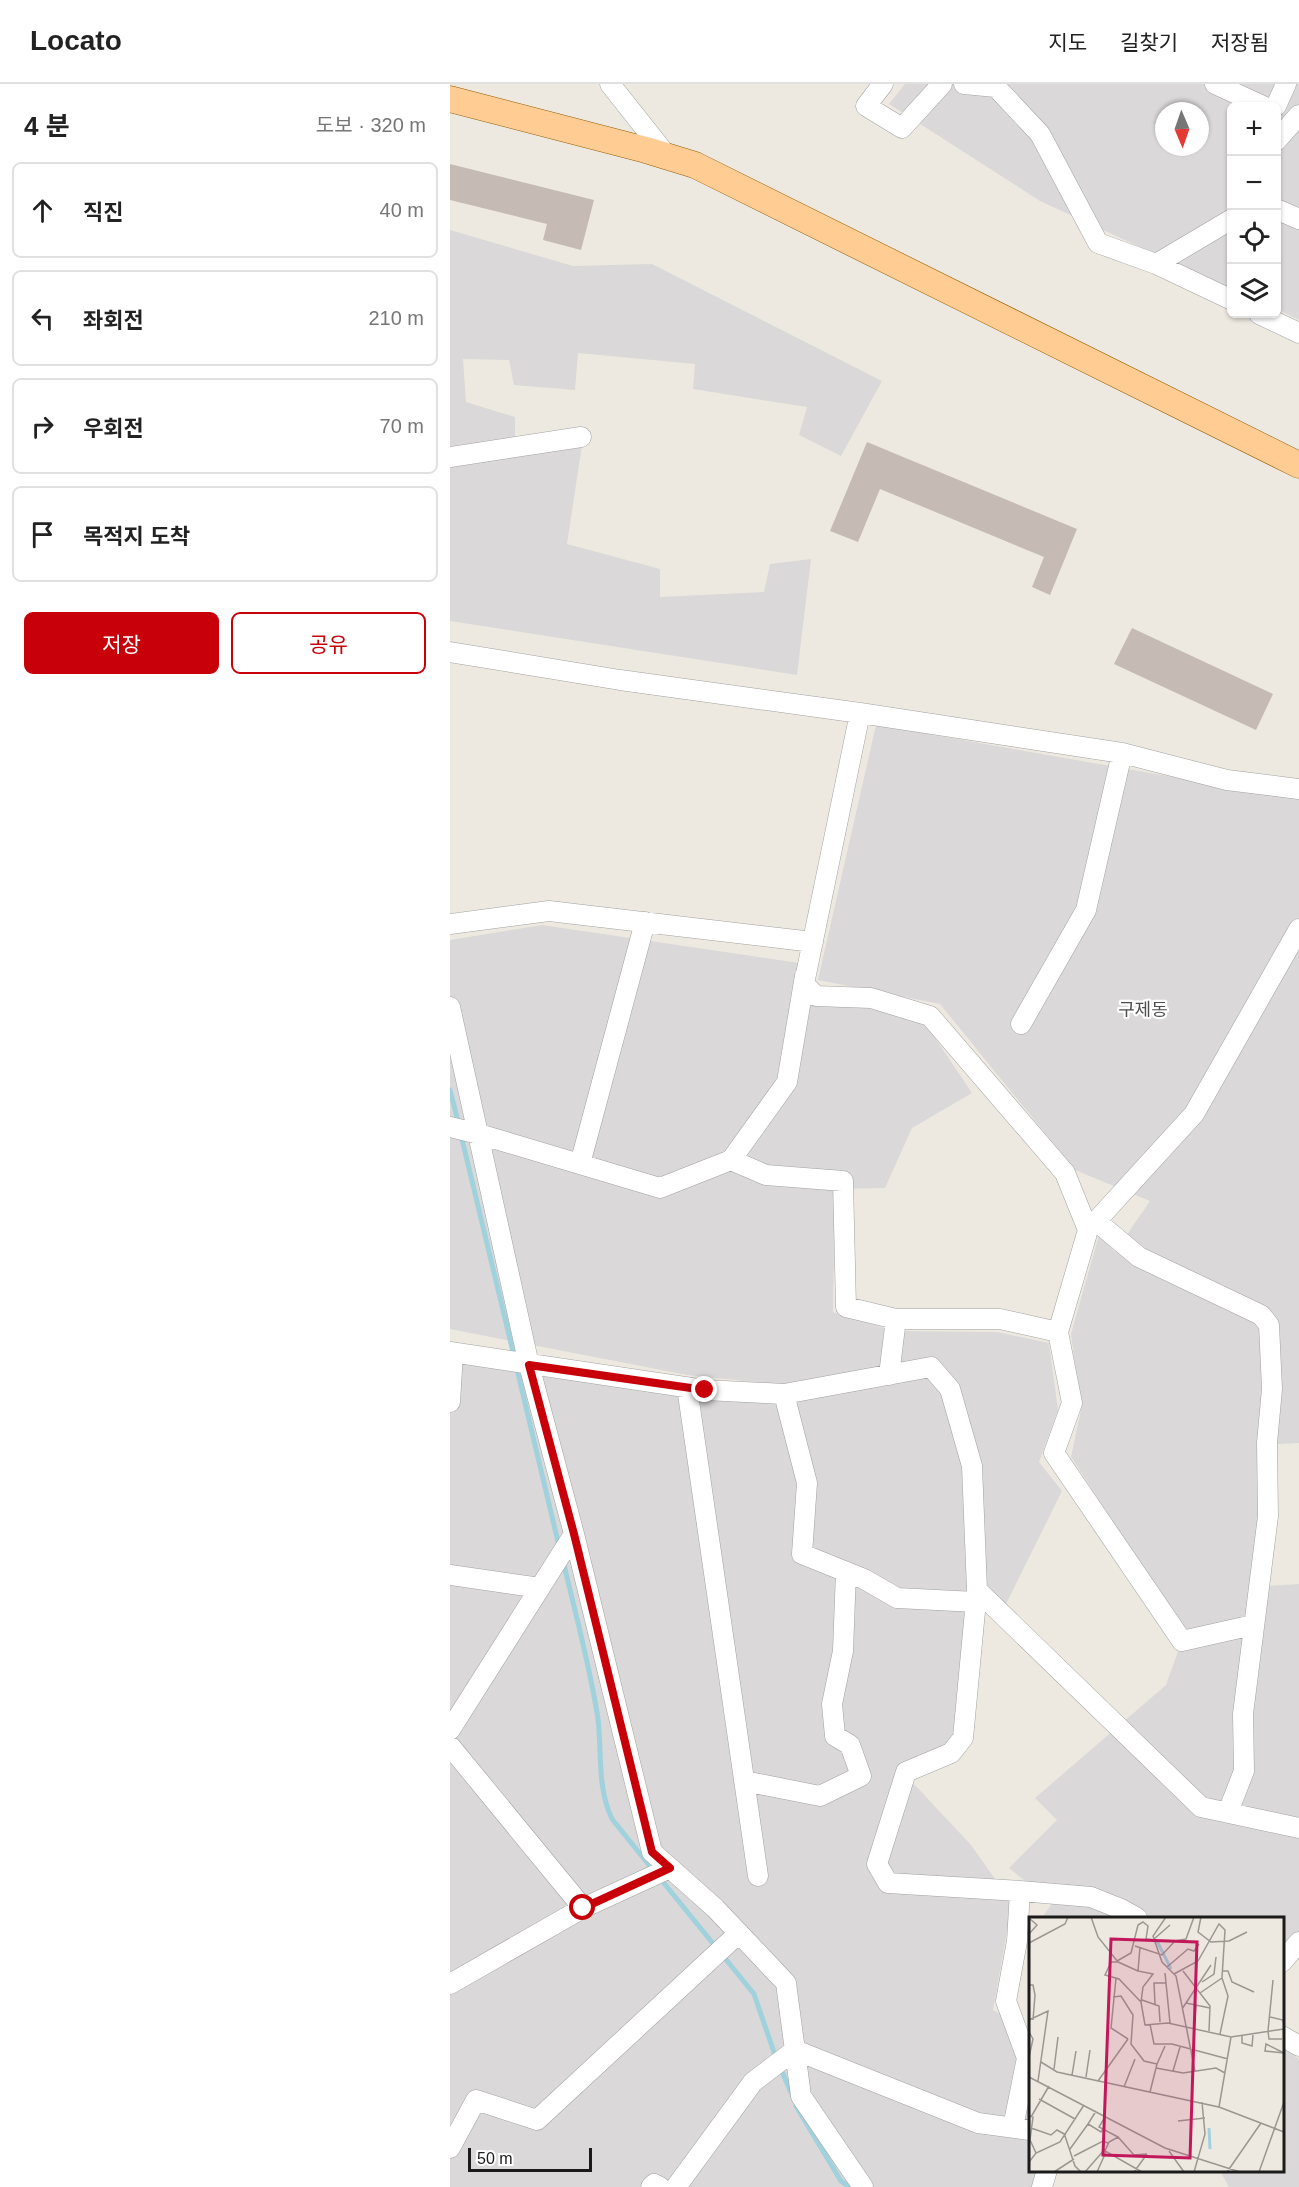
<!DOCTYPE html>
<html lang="ko">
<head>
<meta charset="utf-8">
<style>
  :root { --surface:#fff; --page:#f6f6f6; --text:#222; --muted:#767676; --line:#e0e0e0; --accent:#c70009 }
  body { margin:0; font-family:Helvetica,"Noto Sans KR",sans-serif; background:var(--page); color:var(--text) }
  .controls { position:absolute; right:18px; top:18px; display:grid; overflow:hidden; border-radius:9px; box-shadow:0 2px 4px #0004 }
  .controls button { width:54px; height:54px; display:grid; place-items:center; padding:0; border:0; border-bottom:2px solid var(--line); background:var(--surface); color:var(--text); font:30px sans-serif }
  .compass { position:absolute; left:705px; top:18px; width:54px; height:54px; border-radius:50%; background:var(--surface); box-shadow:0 2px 4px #0004; rotate:178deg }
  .scale { position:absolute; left:18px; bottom:15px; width:124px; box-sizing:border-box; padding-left:6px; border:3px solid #1b1b1b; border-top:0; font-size:16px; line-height:21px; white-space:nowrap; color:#1b1b1b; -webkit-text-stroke:4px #fff; paint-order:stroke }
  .stop { position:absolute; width:18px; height:18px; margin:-14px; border:4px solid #c70009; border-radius:50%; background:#fff }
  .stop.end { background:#c70009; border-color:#fff; box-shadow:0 2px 6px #0008 }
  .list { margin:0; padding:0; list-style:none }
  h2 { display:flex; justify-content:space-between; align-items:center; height:78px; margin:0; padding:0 24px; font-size:26px }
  h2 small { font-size:20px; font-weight:400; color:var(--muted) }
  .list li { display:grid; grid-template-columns:39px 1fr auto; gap:18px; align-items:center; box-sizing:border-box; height:96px; margin:0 12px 12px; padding:0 12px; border:2px solid var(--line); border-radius:9px }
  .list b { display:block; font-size:22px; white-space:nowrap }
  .list em { font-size:20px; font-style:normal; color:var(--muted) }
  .actions { display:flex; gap:12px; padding:18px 24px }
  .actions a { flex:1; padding:14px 0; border:2px solid var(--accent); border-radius:9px; text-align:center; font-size:21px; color:var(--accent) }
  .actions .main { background:var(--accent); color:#fff }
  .icon { flex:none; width:33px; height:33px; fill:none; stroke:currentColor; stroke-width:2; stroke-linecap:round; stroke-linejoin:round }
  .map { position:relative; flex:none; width:849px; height:2103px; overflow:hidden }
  header { display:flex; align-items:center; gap:36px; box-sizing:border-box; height:84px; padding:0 30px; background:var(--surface); border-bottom:2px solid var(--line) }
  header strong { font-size:28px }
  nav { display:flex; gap:33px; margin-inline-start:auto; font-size:21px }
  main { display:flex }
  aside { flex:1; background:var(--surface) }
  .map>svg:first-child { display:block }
</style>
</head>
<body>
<header>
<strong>Locato</strong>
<nav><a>지도</a><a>길찾기</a><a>저장됨</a></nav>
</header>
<main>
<aside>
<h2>4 분<small>도보 · 320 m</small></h2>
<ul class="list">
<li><svg class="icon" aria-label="ahead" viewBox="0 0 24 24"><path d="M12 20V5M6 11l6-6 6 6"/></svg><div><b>직진</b></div><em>40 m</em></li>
<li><svg class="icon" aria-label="left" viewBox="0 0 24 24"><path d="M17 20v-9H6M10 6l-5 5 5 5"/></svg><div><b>좌회전</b></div><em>210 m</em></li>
<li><svg class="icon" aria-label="right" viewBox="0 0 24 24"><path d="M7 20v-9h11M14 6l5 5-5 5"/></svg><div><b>우회전</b></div><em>70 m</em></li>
<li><svg class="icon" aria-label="arrive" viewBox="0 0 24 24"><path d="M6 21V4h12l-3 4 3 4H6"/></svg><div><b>목적지 도착</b></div></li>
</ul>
<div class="actions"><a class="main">저장</a><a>공유</a></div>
</aside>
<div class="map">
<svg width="849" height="2103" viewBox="0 0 849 2103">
  <rect width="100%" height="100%" fill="#eee9e0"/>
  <path fill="#dad8d8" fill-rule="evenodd" d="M455 0H849V236L827 225 826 22H782L781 205 590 117 439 20ZM714 27H750V63H714Z
    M0 146 123 182 202 180 432 297 391 372 349 351 357 323 243 305 245 280 128 269 125 306 64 301 59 276 13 275 16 318 65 333V371L132 361 117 460 210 485V513L314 508 320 480 361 475 347 591 0 537Z
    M426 641 849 715V1359L810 1361 811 1432 800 1503 849 1500V1876H833L832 1834H592L602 1819 559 1784 607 1736 585 1714 716 1601 735 1548 621 1373 631 1326 621 1250 649 1151 665 1168 700 1117 625 1086 490 920 368 896Z
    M92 841 349 879 342 914 420 922 477 942 522 1009 462 1044 435 1104 385 1105 383 1228 434 1244 432 1284 334 1301 237 1291 0 1245V856Z
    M451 1247 547 1248 599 1259 608 1326 589 1378 612 1407 556 1520 516 1532 502 1658 448 1683 521 1761 562 1819 543 1926 580 1947V2086L589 2087 584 2103H0V1273L226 1310 326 1320 438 1299Z
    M833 1964 849 1975V2103H779L770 2087 832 2086Z"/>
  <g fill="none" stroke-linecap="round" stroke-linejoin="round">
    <path stroke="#9fd2dd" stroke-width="5" d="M0 1006 9 1041
      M11 1051 64 1272
      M66 1281 109 1462
      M113 1476C125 1529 140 1582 148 1635 152 1669 147 1704 162 1735L203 1786
      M209 1793 304 1910 326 1974
      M330 1983 343 2013
      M346 2022 391 2097 399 2103"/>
  </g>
  <path fill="#c5bab4" d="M0 80 144 116 131 166 93 156 97 140 0 116Z
    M417 358 627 445 600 511 582 503 594 473 430 405 408 458 380 447Z
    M682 544 823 610 806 646 664 580Z"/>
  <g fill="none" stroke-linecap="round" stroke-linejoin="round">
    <defs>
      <path id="minor" d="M160 0 217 72
        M433 0 416 22 452 44 492 0
        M514 0 546 3 590 50 648 159 706 180 782 135
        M765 0 813 22
        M826 22 836 0
        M826 57 849 31
        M826 125 849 135
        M706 180 782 216
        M809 230 849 249
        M0 373 131 353
        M0 568 170 596 410 629 672 669 777 696 849 705
        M410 629 354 900 366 912 421 914 480 932 615 1089 638 1146 608 1248 622 1319 604 1369 732 1557 803 1541
        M0 840 99 827 363 858
        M0 923 79 1281 124 1450 202 1768 265 1824 336 1899 351 2012 413 2103
        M571 940 636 826 672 669
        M0 1043 29 1050 210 1104 281 1076 316 1091 393 1097 396 1223 446 1235 439 1291
        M281 1076 337 998 355 892
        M130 1080 195 838
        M646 1137 689 1173 811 1231 819 1241 822 1305 817 1359 818 1432 793 1630 794 1687 778 1728
        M638 1146 744 1030 849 845
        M446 1235H550L608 1248
        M0 1268 255 1306 334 1310 481 1283 500 1305 522 1382 527 1506 751 1723 849 1744
        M237 1303 308 1792
        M334 1310 357 1399 352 1470 414 1495 447 1514 526 1518
        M0 1318 3 1269
        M0 1491 90 1504
        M527 1506 513 1654 501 1669 456 1688 427 1780 438 1799 570 1807 567 1857 556 1917 577 1974 563 2043
        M0 1646 124 1450
        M0 1662 133 1824
        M294 1697 370 1712 411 1692 400 1661 385 1652 382 1620 393 1567 396 1488
        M570 1807 641 1813 671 1825 687 1834
        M832 1878 849 1858
        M0 1900 133 1824 220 1784
        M832 1952 849 1962
        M0 2064 26 2016 87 2036 289 1849
        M201 2103 204 2100 210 2103
        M226 2103 303 1998 345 1966 528 2039 580 2046
        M592 2103 597 2086"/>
      <path id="major" d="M0 15 196 66 245 81 849 381"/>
    </defs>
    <use href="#minor" stroke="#a2a2a2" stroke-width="21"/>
    <use href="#major" stroke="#935c00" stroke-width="27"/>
    <use href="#minor" stroke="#fff" stroke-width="20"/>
    <use href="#major" stroke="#ffcc94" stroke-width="26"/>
  </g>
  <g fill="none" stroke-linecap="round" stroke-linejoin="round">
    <path stroke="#c70009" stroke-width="8" d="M133 1824 220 1784 202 1768 124 1450 79 1281 255 1306"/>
  </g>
  <g text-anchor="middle" stroke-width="4.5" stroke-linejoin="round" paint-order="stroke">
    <g font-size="18" fill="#4e4e4e" stroke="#fff">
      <text x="693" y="932">구제동</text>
    </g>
  </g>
  <g transform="translate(579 1833)">
    <rect width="255" height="255" fill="#eee9e0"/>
    <path fill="none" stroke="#9fd2dd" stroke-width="3" d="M128 24 142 52M180 211 181 232"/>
    <path fill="none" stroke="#9a9791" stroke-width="1.5" d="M62 0 69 20 89 45H82L76 58 90 62 112 85 116 108 139 106 202 120 255 112M137 0 124 19 133 45 147 59 166 154M172 0 169 15 182 25 200 24 218 15M0 17 8 8 0 1M125 22 141 8M0 26 36 7 39 0M106 29 133 38 146 24 157 22 165 0M111 30 109 54 124 57 114 70 112 85M88 44 102 36 109 8 114 5 119 9 117 22 126 23M89 45 109 54M138 50 159 32 165 34 170 27M154 54 181 89 180 114M194 54H199L203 65 225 75M136 56 141 106M145 57 169 44 190 7 196 13 193 61 199 79 191 117M87 61 82 111 99 122M244 63 239 114 240 122H253M173 65 185 57 187 40M0 68H4L6 78 4 103M171 76 193 61M84 80 92 79 104 98 102 127 115 144 128 147 121 175M113 83 130 89 131 105M157 86 181 91M126 87 125 66H137M153 92 182 48M241 100 254 103 255 108M0 103 19 94 9 164M121 107 125 127H143L199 142M165 111 167 88M0 115 4 122 0 140M213 119V126L223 129 224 118M255 136 237 127 236 134 255 136M12 145 28 155 190 190 202 120M128 147 136 129M127 151 154 156 187 151 196 156M25 152 29 120M144 154 151 130M43 158 47 134M0 160 136 231 211 255M57 160 61 133M69 164 99 122M95 170 106 142M10 182 46 202M190 190 255 215M67 194 59 207 72 215 74 212M0 199 4 200 1 223 7 236M2 200 20 169M76 200 70 210 89 220M149 204 176 201M2 211 22 218 28 213 37 218M36 219 46 249 52 255M41 232 59 207M140 234 155 255M45 239 74 224 79 226M0 245 7 236 31 225 55 188M25 255 45 242M56 255 76 232M68 255 77 235M105 255 118 237M113 255 76 234 80 225 89 220 105 238 118 237M165 255 176 217 173 185M198 255 232 206M230 255 255 185"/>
    <path fill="#c2185b" fill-opacity="0.15" stroke="#c2185b" stroke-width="3" d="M82 22 168 25 161 241 74 238Z"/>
    <rect width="255" height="255" fill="none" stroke="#1b1b1b" stroke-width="3"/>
  </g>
</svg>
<div class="controls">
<button>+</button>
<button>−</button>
<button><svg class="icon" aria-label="locate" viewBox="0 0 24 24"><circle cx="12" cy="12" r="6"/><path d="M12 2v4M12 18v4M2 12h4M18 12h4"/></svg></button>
<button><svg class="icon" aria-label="layers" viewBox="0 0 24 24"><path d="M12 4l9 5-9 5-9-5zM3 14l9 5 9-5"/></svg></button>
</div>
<svg class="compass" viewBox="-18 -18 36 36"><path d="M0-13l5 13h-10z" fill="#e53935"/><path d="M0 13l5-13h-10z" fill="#767676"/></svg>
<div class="scale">50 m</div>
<div class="stop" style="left:133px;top:1824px"></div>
<div class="stop end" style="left:255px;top:1306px"></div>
</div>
</main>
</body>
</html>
